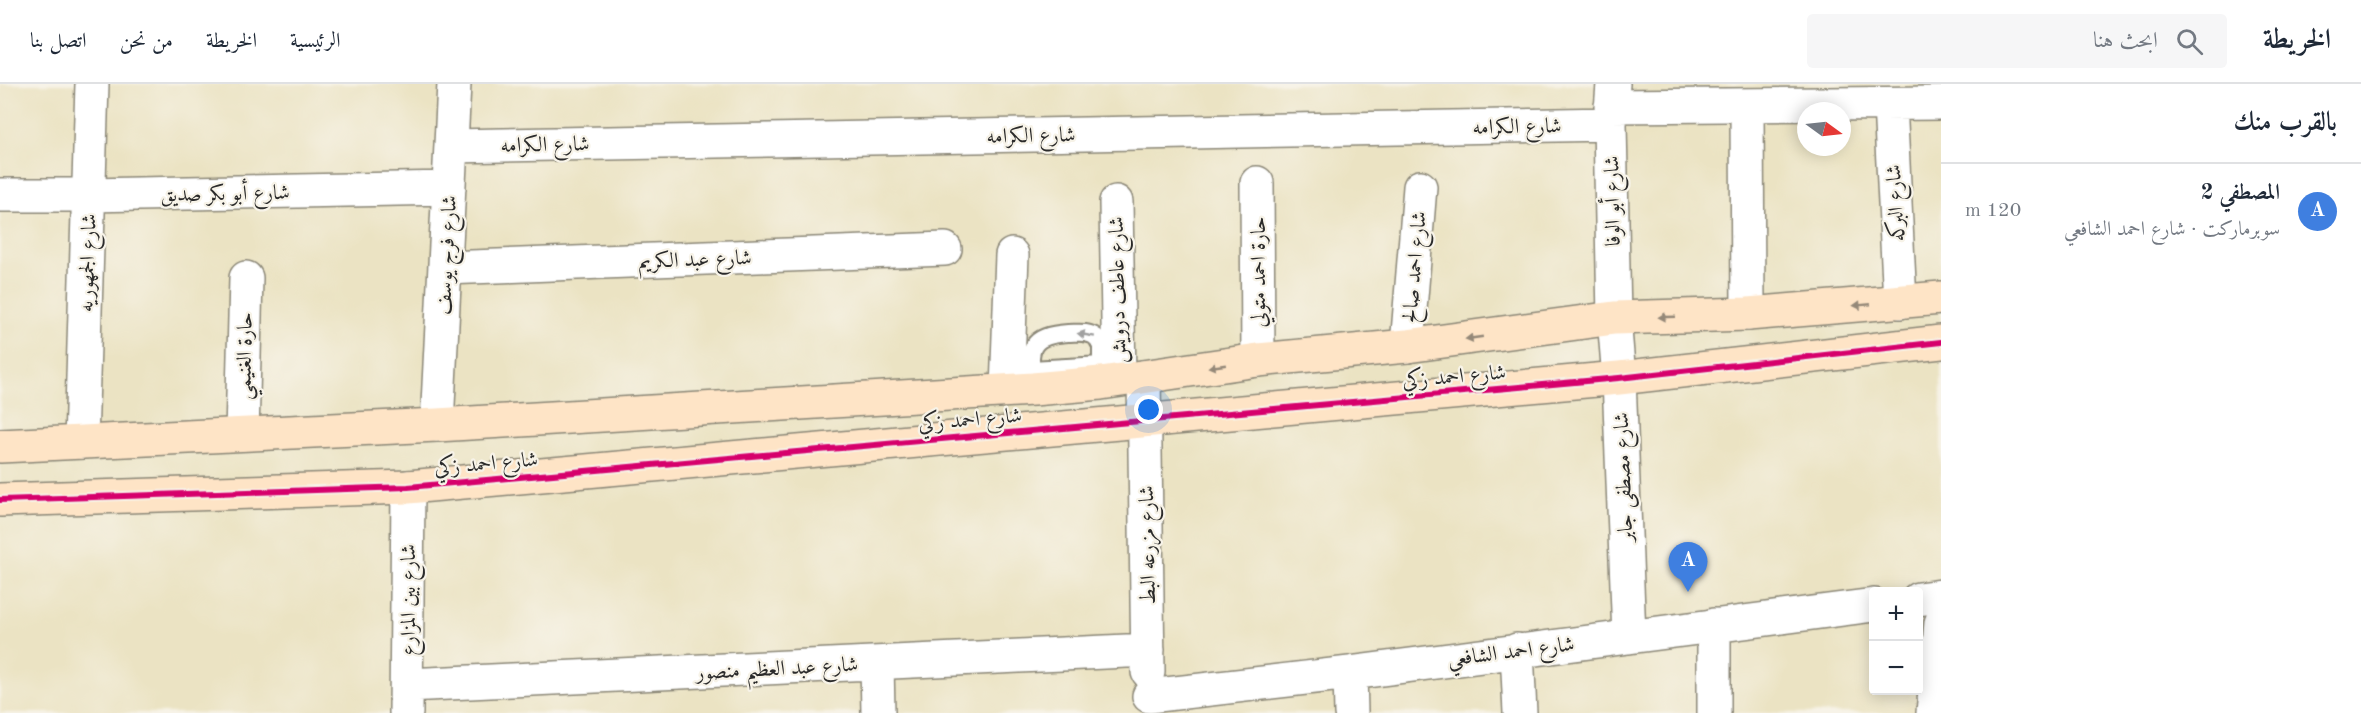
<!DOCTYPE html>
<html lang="ar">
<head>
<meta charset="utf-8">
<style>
  :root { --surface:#fff; --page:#f6f6f7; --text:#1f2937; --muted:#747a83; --line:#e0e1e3; --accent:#1f6fb2 }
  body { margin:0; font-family:"Old Standard TT",Amiri,serif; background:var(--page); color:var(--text); direction:rtl }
  .controls { position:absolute; right:18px; bottom:18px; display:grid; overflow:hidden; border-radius:6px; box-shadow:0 3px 15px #0003 }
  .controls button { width:54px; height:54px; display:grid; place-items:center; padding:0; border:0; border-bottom:2px solid var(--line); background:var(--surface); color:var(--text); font:30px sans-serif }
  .compass { position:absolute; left:1797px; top:18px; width:54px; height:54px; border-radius:50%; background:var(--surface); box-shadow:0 3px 15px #0003; rotate:105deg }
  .you { position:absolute; left:1149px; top:326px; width:21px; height:21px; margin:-15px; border:4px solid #fff; border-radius:50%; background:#1a73e8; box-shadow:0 0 0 9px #1a73e833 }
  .badge { display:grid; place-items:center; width:39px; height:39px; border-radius:50%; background:var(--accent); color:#fff; font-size:20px; font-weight:700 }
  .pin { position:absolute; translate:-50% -50px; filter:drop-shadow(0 2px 3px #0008) }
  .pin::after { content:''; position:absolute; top:32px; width:21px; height:18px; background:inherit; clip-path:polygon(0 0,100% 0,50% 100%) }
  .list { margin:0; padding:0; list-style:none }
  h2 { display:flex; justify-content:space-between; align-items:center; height:78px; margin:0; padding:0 24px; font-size:26px }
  h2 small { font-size:20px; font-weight:400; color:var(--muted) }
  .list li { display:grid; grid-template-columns:39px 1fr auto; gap:18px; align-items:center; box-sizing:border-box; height:96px; padding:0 24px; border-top:2px solid var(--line) }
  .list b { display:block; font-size:22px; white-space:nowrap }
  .list p { margin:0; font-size:20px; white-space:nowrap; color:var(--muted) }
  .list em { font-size:20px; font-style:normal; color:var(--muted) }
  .icon { flex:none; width:33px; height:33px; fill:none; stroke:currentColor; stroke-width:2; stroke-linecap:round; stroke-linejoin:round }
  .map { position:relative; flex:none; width:1941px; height:629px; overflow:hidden; direction:ltr }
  header { display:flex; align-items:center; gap:36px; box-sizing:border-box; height:84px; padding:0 30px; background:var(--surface); border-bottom:2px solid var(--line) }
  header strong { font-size:28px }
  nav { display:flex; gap:33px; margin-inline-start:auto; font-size:21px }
  .search { width:420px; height:54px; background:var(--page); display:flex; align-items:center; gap:15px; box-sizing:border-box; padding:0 21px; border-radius:6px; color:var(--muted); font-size:22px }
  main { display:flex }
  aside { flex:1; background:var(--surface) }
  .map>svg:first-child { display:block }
</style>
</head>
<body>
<header>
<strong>الخريطة</strong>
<div class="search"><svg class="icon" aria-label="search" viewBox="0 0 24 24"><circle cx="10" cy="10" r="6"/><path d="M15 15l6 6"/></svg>ابحث هنا</div>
<nav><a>الرئيسية</a><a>الخريطة</a><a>من نحن</a><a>اتصل بنا</a></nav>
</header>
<main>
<aside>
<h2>بالقرب منك<small></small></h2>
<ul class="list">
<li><span class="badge" style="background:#3f7fe0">A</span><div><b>المصطفي 2</b><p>سوبرماركت · شارع احمد الشافعي</p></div><em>120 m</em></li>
</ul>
</aside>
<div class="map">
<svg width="1941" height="629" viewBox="0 0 1941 629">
  <rect width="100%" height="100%" fill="#f7f3e8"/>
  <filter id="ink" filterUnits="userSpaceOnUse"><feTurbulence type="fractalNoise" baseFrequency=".0167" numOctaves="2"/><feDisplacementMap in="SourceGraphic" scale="12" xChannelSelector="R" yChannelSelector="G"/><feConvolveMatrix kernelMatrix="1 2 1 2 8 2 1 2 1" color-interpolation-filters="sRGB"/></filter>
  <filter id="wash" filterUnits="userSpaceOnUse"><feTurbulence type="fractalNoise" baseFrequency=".008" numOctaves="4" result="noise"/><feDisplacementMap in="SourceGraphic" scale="24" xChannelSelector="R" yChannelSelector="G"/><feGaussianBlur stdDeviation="1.35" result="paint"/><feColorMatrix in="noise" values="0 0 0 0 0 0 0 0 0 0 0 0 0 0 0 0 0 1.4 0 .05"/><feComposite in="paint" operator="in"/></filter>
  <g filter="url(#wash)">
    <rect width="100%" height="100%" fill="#ebe3c3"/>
  </g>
  <g filter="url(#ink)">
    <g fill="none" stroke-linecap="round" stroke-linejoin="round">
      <defs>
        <path id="lane" d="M1031 285 1102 281
          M1033 305C1030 268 1024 252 1068 249 1078 249 1087 247 1096 253L1101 262V299"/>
        <path id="street" d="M1613 0 1610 40 1614 234 1619 294 1629 553
          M1890 20 1900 218
          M1747 21 1748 230
          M1611 22 1941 19
          M451 62 1610 40
          M1257 99 1258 276
          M0 111H89L449 104
          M1116 118 1119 295
          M445 184 945 165
          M1407 262 1420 103
          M1144 293 1148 588
          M1007 306 1012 171
          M437 341 454 0
          M242 350 246 194
          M81 358 92 0
          M1918 515 1941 512
          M1517 566 1520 629
          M877 579 878 629
          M1350 589 1351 629
          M407 601 1148 566
          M1149 612 1350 589 1874 521
          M406 629 408 403
          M1714 629V541
          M1933 629 1941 539"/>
        <path id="secondary" d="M0 362 437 341 1033 305 1101 299 1258 276 1407 262 1614 234 1748 230 1941 214
          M0 416 408 403 1619 294 1941 258"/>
      </defs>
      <use href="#lane" stroke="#8b8777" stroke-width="20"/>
      <use href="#street" stroke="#8b8777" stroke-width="36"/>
      <use href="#secondary" stroke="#8b8777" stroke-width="36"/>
      <use href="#lane" stroke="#fff" stroke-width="16"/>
      <use href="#street" stroke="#fff" stroke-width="33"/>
      <use href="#secondary" stroke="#fee4c6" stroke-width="33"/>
      <defs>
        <path id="cycleway" d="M0 416 408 403 1619 294 1941 258"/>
      </defs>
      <use href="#cycleway" stroke="#f7f3e8" stroke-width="10"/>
      <use href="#cycleway" stroke="#d6006c" stroke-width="6"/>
    </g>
    <defs><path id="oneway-solid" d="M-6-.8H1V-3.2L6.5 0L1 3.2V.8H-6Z" transform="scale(1.5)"/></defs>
    <g fill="#948878">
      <use href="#oneway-solid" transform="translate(1862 221) rotate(175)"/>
      <use href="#oneway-solid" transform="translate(1667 233) rotate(178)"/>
      <use href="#oneway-solid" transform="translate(1474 254) rotate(172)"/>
      <use href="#oneway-solid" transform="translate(1217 282) rotate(172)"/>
    </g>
    <use fill="#a0a0a0" href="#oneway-solid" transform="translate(1086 251) rotate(-170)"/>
  </g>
  <g text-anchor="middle" stroke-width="4.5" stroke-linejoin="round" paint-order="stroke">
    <g font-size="21" fill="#2b2b2b" stroke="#f7f3e8">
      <text transform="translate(1517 42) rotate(-1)" y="7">شارع الكرامه</text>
      <text transform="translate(1031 51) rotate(-1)" y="7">شارع الكرامه</text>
      <text transform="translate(545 60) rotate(-1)" y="7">شارع الكرامه</text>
      <text transform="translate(225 109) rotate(-1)" y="7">شارع أبو بكر صديق</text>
      <text transform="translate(1612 117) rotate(-91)" y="7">شارع أبو الوفا</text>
      <text transform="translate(1895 119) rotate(-93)" y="7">شارع البركه</text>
      <text transform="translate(446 171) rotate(-87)" y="7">شارع فرج يوسف</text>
      <text transform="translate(695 175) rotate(-2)" y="7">شارع عبد الكريم</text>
      <text transform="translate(87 179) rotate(-88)" y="7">شارع الجمهوريه</text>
      <text transform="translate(1414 183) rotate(-85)" y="7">شارع احمد صالح</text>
      <text transform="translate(1258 188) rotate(-90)" y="7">حارة احمد متولي</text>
      <text transform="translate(1117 206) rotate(-91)" y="7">شارع عاطف درويش</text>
      <text transform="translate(244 272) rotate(-89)" y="7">حارة الغنيمي</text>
      <text transform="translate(1454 292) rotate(-5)" y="7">شارع احمد زكي</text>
      <text transform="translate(970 335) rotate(-5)" y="7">شارع احمد زكي</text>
      <text transform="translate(486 379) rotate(-5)" y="7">شارع احمد زكي</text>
      <text transform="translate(1623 393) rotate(-92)" y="7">شارع مصطفى جابر</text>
      <text transform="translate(1147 461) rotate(-91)" y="7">شارع مزرعه البط</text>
      <text transform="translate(408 516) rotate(-90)" y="7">شارع بين المزارع</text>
      <text transform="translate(1511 567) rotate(-7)" y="7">شارع احمد الشافعي</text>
      <text transform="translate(777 584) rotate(-3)" y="7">شارع عبد العظيم منصور</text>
    </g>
  </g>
</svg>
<div class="controls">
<button>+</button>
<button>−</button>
</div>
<svg class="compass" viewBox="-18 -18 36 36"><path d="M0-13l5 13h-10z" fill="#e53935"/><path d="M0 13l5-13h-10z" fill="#747a83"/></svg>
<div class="you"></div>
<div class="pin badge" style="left:1688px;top:508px;background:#3f7fe0">A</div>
</div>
</main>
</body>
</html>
